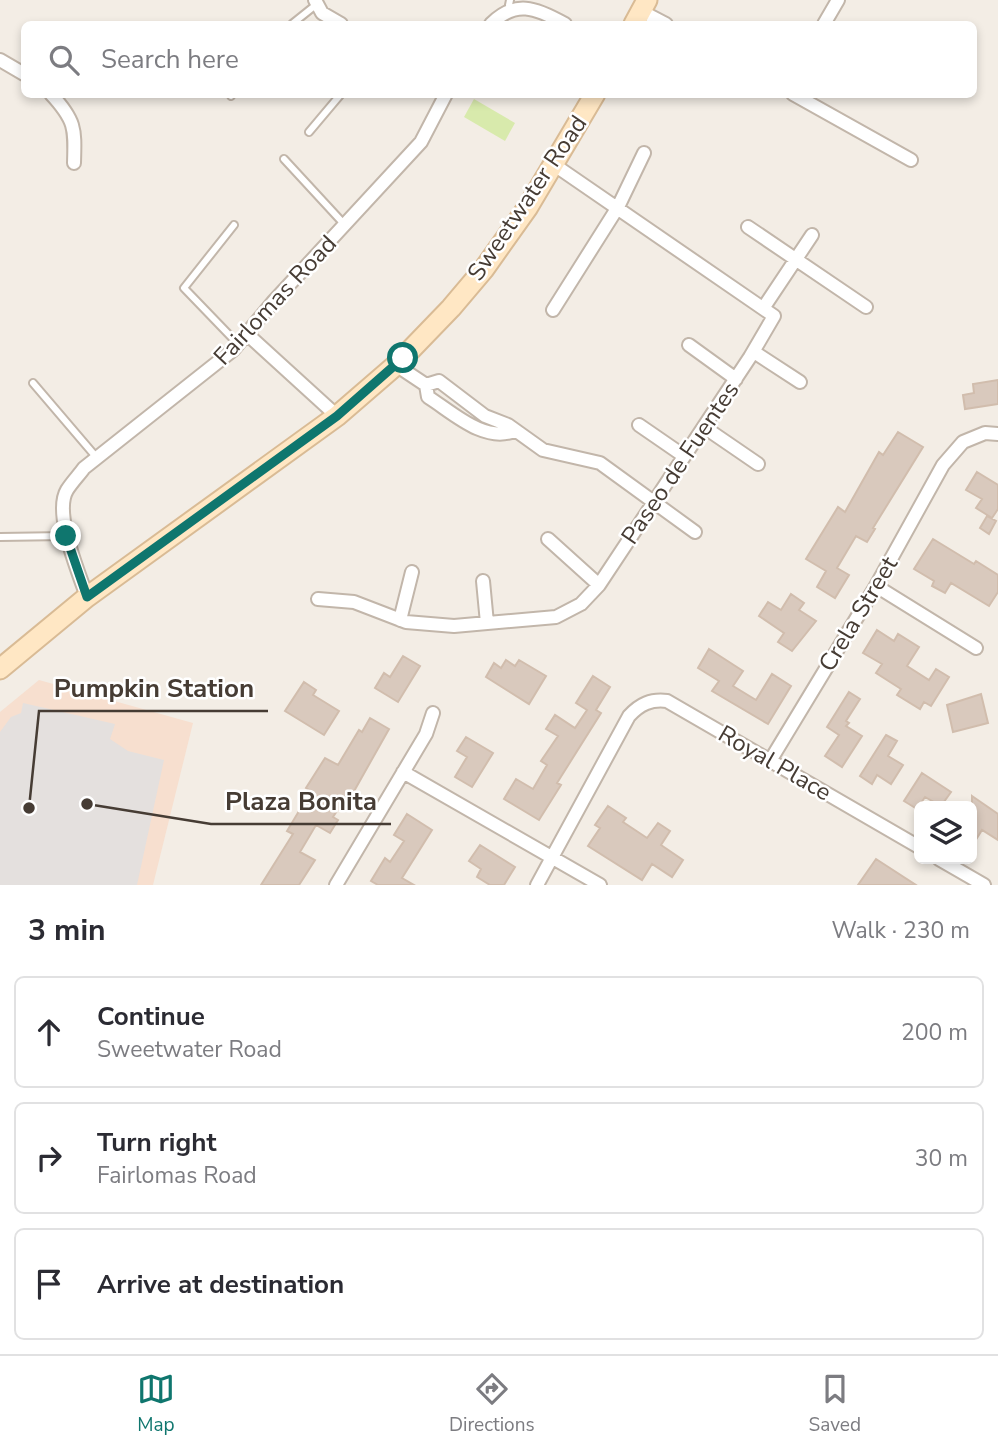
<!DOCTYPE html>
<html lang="en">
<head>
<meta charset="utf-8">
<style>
  :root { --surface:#fff; --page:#f7f7f7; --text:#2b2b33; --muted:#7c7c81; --line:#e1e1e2; --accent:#0f766e }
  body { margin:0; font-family:"Nunito Sans",sans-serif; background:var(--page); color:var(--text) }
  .controls { position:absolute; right:21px; bottom:21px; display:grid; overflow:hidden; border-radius:10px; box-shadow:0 4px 10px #0003 }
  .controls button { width:63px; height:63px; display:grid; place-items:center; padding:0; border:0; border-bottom:2px solid var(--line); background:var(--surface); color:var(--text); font:35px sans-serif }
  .stop { position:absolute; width:21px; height:21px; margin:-16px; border:5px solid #0f766e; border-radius:50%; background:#fff }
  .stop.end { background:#0f766e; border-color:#fff; box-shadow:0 2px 7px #0008 }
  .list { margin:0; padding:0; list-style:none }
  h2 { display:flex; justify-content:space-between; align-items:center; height:91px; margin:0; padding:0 28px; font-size:30px }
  h2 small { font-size:23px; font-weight:400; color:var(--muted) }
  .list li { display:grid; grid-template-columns:46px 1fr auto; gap:21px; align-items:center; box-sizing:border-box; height:112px; margin:0 14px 14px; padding:0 14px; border:2px solid var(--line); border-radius:10px }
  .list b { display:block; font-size:26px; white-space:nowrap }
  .list p { margin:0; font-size:23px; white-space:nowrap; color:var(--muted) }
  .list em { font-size:23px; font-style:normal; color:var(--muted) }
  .icon { flex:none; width:38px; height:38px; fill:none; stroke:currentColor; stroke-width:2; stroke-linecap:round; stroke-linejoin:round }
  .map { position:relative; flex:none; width:998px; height:885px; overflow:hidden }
  .search { position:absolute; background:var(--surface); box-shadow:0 4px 10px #0003; left:21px; right:21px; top:21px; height:77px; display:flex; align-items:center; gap:18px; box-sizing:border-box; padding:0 24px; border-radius:10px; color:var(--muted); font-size:26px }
  .sheet { height:469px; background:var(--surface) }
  nav { display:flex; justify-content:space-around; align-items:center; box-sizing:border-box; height:98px; border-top:2px solid var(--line); background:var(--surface); font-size:19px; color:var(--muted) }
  nav a { display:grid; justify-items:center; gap:4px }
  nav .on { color:var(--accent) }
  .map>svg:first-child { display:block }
</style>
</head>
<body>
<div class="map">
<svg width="998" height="885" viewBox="0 0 998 885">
  <rect width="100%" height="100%" fill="#f3ede5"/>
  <path fill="#f7dfcf" d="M39 680 193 723 153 885H0V712Z"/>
  <path fill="#d8eaac" d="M474 99 515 123 505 141 464 117Z"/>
  <path fill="#e4e0de" d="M23 703 115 724 110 739 128 751 164 760 137 885H0V732L11 717 21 713Z"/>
  <path fill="#d9c9bd" stroke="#d1bdad" stroke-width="2" d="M998 380V404L965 409 963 395 974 393 973 384Z
    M898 432 923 447 873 528 875 529 867 542 856 536 837 568 849 575 835 598 817 587 826 571 806 559 838 507 845 512 879 452 883 455Z
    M977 472 998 485V509L992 518 976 508 982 499 966 490Z
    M987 516 996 521 989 534 980 528Z
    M933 539 974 564 976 561 998 575V592L989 606 951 583 945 593 932 586 934 581 914 569Z
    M791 594 804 603 799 610 816 621 792 651 778 642 784 633 759 616 768 602 781 610Z
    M877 630 894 641 898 634 919 647 907 666 929 680 936 669 949 677 931 706 924 702 920 709 897 695 901 689 876 673 882 664 863 653Z
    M709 649 743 671 733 686 756 700 772 674 791 686 768 724 712 691 719 681 698 668Z
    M403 656 420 666 398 702 375 688 384 673 390 677Z
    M506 660 515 666 519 660 546 676 529 704 486 677 494 663 501 668Z
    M593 676 610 687 596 710 601 713 557 783 561 785 539 820 504 799 516 779 533 789 547 765 541 761 558 736 546 729 555 715 575 728 587 710 576 703Z
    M304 682 316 690 313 695 339 711 324 735 285 711Z
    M849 692 860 699 846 721 849 723 846 726 862 736 842 767 825 756 839 735 827 727Z
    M981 694 988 723 953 732 947 705Z
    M370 718 389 729 353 793 350 791 333 817 338 820 330 833 316 825 300 852 315 860 299 885H261L293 834 287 831 311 791 306 788 325 758 338 765 359 730 362 732Z
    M886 735 897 741 888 756 903 765 891 784 877 775 872 784 860 776Z
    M466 737 493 753 472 787 455 777 467 757 457 751Z
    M922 773 951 792 941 806 925 797 917 809 904 801Z
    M972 796 998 814V840L982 830 972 846Z
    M608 806 626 818 623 822 647 838 658 823 670 831 661 845 683 860 672 877 652 864 642 880 588 846 600 828 595 825Z
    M407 814 432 830 402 878 414 885H378L371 881 385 858 390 862 404 841 394 835Z
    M480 845 515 867 504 885H490L477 877 481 869 469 861Z
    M876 859 916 885H858Z"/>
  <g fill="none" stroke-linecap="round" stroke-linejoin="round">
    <defs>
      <path id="service" d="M509 5 510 0
        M292 24 317 4
        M231 96 232 94
        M309 132 341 94
        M284 159 344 224
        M234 225 184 288 238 344
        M33 383 97 458
        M0 537 66 536"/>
      <path id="minor" d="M315 0 322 13 341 24
        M641 11 666 24
        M491 24C515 0 535 7 565 24
        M824 24 838 0
        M0 60 24 74
        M51 94C76 121 75 129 74 163
        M793 94 911 160
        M748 227 866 307
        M764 307 812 235
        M553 310 618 207 644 153
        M247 334 337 416
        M689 345 736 379
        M754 352 800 382
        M396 365 426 385 428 397C452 412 484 443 514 431
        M426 385 439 381 485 416 508 425 543 450 600 463 695 532
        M639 425 684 456
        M704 427 758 464
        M548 539 599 585
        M483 581 487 623
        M876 586 976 648
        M87 597C79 573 53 513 67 490 72 482 79 475 84 468L233 350 274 301 421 142 446 94
        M318 599 354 602 406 622 454 626 556 617 581 604 599 585 750 357 774 316 553 164
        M400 620 412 572
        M770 761 876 586 943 465 963 442 985 433 998 434
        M403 772 600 885
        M939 859 984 885
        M336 885 426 734 433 713
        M537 885 629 716C640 704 651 699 667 701L919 847"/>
      <path id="secondary" d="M634 24 647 0
        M0 669 87 597 337 416 396 365 451 308 484 269 528 207 595 94"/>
    </defs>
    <use href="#service" stroke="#c2b6aa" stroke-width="10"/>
    <use href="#minor" stroke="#c2b6aa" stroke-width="16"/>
    <use href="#secondary" stroke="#d9bb95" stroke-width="23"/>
    <use href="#service" stroke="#fff" stroke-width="6"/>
    <use href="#minor" stroke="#fff" stroke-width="12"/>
    <use href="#secondary" stroke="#ffe7c4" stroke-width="19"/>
  </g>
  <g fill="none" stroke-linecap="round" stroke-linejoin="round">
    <path stroke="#0f766e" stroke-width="9" d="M66 536 87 597 337 416 403 358"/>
  </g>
  <g text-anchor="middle" stroke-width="5" stroke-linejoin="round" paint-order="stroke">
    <g font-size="24" fill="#463c34" stroke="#fff">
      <text transform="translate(527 198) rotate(-56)" y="8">Sweetwater Road</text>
      <text transform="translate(275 300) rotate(-47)" y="8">Fairlomas Road</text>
      <text transform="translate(680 463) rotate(-56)" y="8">Paseo de Fuentes</text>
      <text transform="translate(858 614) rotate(-59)" y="8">Crela Street</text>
      <text transform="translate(775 763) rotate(30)" y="8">Royal Place</text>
    </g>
  </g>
  <path fill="none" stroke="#463c34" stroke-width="2.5" d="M29 808L39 711H268M87 804L211 824H391"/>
  <g fill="#463c34" stroke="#fff" stroke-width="2.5">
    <circle cx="29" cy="808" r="7"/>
    <circle cx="87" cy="804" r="7"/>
  </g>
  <g font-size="26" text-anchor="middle" font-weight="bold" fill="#463c34" stroke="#fff" stroke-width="5" stroke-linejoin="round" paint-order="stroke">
    <text x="154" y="697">Pumpkin Station</text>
    <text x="301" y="810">Plaza Bonita</text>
  </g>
</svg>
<div class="controls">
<button><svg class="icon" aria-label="layers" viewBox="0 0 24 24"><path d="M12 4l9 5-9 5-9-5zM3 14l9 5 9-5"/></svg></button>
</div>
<div class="stop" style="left:403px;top:358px"></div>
<div class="stop end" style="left:66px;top:536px"></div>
<div class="search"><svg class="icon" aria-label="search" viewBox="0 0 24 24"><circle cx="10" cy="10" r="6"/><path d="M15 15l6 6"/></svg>Search here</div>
</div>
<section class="sheet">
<h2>3 min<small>Walk · 230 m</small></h2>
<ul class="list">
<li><svg class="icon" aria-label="ahead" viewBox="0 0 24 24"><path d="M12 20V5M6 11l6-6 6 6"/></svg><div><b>Continue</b><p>Sweetwater Road</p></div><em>200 m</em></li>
<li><svg class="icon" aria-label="right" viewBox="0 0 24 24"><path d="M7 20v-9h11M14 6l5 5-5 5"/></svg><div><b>Turn right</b><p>Fairlomas Road</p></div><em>30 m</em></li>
<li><svg class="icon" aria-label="arrive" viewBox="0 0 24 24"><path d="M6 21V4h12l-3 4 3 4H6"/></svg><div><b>Arrive at destination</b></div></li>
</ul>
</section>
<nav>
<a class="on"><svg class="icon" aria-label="map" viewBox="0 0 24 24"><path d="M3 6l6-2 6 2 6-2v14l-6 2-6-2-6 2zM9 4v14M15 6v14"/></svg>Map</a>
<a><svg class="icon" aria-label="directions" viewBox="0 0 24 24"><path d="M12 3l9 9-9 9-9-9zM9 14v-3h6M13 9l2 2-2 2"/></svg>Directions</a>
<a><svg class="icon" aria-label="saved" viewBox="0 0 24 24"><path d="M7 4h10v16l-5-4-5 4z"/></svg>Saved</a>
</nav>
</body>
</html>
